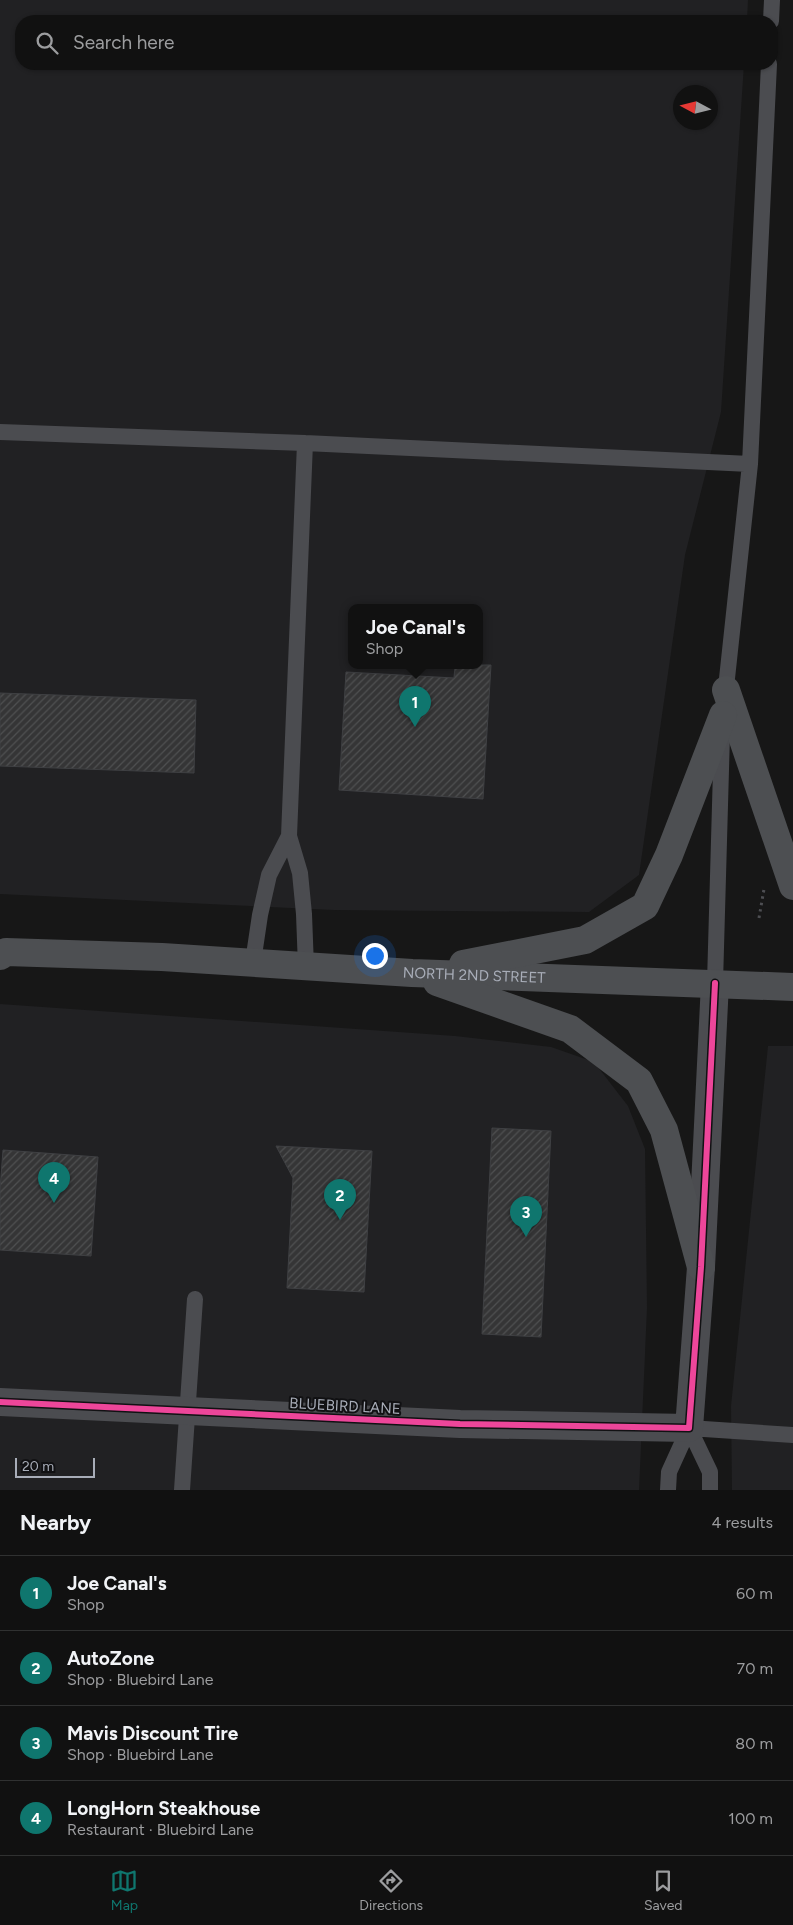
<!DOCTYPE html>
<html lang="en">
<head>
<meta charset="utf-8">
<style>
  :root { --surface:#111; --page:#1a1a1a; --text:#f1f3f6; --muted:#9c9d9f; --line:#303131; --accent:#0f766e }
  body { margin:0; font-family:Figtree,sans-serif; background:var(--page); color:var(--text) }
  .compass { position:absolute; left:673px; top:85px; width:45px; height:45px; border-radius:50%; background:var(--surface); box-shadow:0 1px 4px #0004; rotate:277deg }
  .scale { position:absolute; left:15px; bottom:12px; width:80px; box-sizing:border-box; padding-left:5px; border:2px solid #a8adb8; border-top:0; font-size:14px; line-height:18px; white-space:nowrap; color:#a8adb8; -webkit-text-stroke:4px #111113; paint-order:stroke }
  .you { position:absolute; left:374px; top:955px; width:18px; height:18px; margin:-12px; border:4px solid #fff; border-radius:50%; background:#1a73e8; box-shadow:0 0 0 8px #1a73e833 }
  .badge { display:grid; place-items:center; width:32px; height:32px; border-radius:50%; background:var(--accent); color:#fff; font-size:16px; font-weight:700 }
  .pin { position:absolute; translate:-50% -41px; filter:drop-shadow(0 1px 2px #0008) }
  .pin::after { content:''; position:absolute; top:26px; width:18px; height:15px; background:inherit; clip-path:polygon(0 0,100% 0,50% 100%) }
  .popup { position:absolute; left:348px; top:604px; width:135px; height:65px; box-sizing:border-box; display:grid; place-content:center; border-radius:10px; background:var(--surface); filter:drop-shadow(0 1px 4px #0005); font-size:16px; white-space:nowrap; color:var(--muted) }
  .popup b { font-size:19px; color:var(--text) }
  .popup::after { content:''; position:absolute; left:50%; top:100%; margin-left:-10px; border:10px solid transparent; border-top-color:var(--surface) }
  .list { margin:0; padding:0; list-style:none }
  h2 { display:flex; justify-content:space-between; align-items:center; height:65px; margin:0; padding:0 20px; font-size:21px }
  h2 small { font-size:16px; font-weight:400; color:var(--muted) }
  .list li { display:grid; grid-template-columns:32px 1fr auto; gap:15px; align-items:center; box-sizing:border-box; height:75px; padding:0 20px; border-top:1px solid var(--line) }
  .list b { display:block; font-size:19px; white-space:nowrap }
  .list p { margin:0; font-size:16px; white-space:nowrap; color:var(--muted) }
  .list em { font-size:16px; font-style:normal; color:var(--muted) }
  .icon { flex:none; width:28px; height:28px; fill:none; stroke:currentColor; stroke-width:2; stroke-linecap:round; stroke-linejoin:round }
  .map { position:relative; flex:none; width:793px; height:1490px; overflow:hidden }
  .search { position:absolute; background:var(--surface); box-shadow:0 1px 4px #0004; left:15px; right:15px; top:15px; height:55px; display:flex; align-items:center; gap:12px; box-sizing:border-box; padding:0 18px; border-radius:20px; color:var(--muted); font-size:19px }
  .sheet { height:365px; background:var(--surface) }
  nav { display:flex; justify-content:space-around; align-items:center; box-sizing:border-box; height:70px; border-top:1px solid var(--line); background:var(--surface); font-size:14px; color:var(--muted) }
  nav a { display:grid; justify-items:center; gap:2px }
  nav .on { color:var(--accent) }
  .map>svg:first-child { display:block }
</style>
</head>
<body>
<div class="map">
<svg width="793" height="1490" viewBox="0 0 793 1490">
  <defs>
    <pattern id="building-hatch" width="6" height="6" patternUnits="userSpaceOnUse" patternTransform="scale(1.25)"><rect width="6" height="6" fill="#353536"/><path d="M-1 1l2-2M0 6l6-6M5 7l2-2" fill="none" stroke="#4f5051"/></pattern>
  </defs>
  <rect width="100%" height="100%" fill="#171717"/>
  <path fill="#212123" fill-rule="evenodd" d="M0 0H748L747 21H21V64H744L721 412 685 555 639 875 589 912 334 910 0 894ZM680 92H710V122H680ZM351 608H479V666H351Z
    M0 1004 455 1036 551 1047 594 1062 628 1106 645 1149 647 1308 639 1490H0Z
    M768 1046H793V1490H732L731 1406Z"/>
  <path fill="url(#building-hatch)" stroke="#3f4043" d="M479 665H491L483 799 339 790 346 672 454 678 455 666Z
    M0 693 196 700 194 773 0 766Z
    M492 1128 551 1131 541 1337 482 1334Z
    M276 1146 372 1151 364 1292 287 1288 293 1178Z
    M3 1150 98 1157 91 1256 0 1250V1190Z"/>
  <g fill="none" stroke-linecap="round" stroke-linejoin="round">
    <path stroke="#4d4e52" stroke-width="3" stroke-dasharray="2.5 4" stroke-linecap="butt" d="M759 918 764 889"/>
    <path stroke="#4b4c50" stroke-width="16" d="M771 21 772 0
      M0 432 305 443 750 464
      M725 697 750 464 769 64
      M289 836 305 443
      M253 962 260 915 269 875 289 836 300 873 304 914 306 967
      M715 983 722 734
      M689 1428 793 1435
      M689 1428 710 1472V1490
      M182 1490 195 1299
      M668 1490 669 1472 689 1428"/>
    <path stroke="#4b4c50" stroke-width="28" d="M0 1402 460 1424 689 1428 701 1267 715 983"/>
    <g stroke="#4d4f52" stroke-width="28">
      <path d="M726 690 793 886"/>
      <path id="s1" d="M0 956 6 952 162 957 412 973 793 987"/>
      <path d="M463 964 585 940 645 906 669 855 723 715"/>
      <path d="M437 982 570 1029 639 1081 664 1130 701 1267"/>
    </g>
    <defs>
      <path id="cycleway" d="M0 1402 460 1424 689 1428 701 1267 715 983"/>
    </defs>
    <use href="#cycleway" stroke="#111113" stroke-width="9"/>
    <use href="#cycleway" stroke="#ed469a" stroke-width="6"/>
  </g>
  <g text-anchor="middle" stroke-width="4" stroke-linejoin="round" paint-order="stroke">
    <g font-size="15" fill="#a8adb8" stroke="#111113">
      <text dy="5" stroke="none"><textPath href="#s1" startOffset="476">NORTH 2ND STREET</textPath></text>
      <text transform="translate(345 1406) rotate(3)" y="5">BLUEBIRD LANE</text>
    </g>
  </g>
</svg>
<svg class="compass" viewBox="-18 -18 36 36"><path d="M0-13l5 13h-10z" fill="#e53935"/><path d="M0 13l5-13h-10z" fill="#9c9d9f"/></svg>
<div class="scale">20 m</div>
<div class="you"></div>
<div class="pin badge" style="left:415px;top:727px">1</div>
<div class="popup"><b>Joe Canal's</b>Shop</div>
<div class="pin badge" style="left:340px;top:1220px">2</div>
<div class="pin badge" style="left:526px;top:1237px">3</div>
<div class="pin badge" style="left:54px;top:1203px">4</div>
<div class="search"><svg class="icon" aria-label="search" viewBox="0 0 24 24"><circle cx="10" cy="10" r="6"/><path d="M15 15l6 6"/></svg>Search here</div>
</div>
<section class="sheet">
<h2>Nearby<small>4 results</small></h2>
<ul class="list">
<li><span class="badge">1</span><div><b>Joe Canal's</b><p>Shop</p></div><em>60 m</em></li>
<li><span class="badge">2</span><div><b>AutoZone</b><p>Shop · Bluebird Lane</p></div><em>70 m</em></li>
<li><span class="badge">3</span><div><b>Mavis Discount Tire</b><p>Shop · Bluebird Lane</p></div><em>80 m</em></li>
<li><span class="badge">4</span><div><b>LongHorn Steakhouse</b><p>Restaurant · Bluebird Lane</p></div><em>100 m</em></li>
</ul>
</section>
<nav>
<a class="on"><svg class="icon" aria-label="map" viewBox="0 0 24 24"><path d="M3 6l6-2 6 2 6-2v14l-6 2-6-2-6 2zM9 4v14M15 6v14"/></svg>Map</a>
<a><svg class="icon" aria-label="directions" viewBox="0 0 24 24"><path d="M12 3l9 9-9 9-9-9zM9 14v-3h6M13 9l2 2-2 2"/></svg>Directions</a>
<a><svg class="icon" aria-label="saved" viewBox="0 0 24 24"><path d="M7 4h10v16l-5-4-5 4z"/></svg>Saved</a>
</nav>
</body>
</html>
